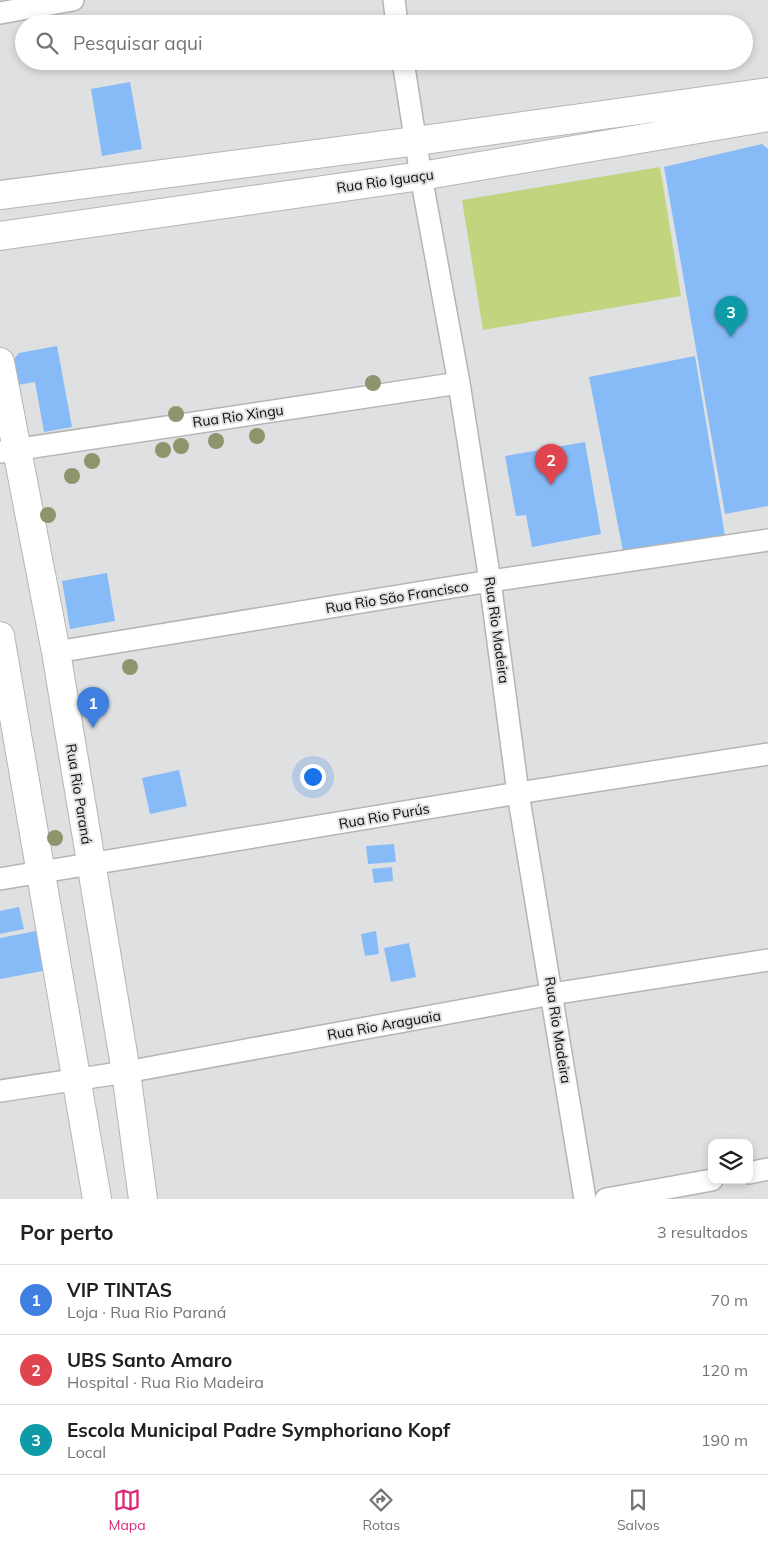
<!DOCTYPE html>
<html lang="pt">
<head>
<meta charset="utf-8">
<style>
  :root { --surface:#fff; --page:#f2f2f2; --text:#202124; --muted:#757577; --line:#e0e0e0; --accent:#db2777 }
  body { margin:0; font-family:Mulish,sans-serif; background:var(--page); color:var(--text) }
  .controls { position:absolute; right:15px; bottom:15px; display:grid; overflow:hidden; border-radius:10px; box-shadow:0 2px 8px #0003 }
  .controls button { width:45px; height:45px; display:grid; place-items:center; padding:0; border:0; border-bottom:1px solid var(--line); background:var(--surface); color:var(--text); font:25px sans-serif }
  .you { position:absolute; left:312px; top:776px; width:18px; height:18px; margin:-12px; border:4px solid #fff; border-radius:50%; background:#1a73e8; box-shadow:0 0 0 8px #1a73e833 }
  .badge { display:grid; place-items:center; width:32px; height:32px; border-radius:50%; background:var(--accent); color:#fff; font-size:16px; font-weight:700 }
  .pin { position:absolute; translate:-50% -41px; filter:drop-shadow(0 1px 2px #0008) }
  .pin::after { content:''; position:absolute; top:26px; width:18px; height:15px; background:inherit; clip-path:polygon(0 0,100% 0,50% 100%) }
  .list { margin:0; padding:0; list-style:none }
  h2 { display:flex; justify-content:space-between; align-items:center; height:65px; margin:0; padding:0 20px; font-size:21px }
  h2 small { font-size:16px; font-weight:400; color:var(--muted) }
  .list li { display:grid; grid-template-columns:32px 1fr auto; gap:15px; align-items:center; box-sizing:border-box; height:70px; padding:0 20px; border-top:1px solid var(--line) }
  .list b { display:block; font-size:19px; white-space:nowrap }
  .list p { margin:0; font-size:16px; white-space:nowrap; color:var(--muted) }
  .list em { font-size:16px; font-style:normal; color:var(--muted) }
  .icon { flex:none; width:28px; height:28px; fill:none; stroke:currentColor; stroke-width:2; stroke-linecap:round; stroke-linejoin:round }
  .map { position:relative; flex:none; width:768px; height:1199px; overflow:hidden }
  .search { position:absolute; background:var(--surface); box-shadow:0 2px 8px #0003; left:15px; right:15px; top:15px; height:55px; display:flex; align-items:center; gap:12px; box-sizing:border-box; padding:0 18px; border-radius:28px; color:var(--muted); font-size:19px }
  .sheet { height:275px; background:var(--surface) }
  nav { display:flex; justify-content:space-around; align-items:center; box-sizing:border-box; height:70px; border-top:1px solid var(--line); background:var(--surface); font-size:14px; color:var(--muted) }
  nav a { display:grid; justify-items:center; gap:2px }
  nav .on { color:var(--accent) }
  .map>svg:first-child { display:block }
</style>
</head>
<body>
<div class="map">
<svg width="768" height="1199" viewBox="0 0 768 1199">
  <rect width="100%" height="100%" fill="#dee0e2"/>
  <path fill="#c3d47e" d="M660 167 681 296 483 330 462 200Z"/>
  <path fill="#87bbf7" d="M130 82 142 149 102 156 91 89Z
    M762 144 768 149V506L725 514 664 167Z
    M57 346 72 427 44 432 35 382 18 385 14 359 19 353Z
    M695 356 725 536 623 551 589 377Z
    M585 442 601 534 532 547 526 515 516 516 505 456Z
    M107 573 115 621 70 629 62 581Z
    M179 770 187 806 150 814 142 778Z
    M394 844 396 862 368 864 366 846Z
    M392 867 393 881 374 883 372 869Z
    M19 907 24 929 0 934V911Z
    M36 931 43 971 0 979V938Z
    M376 931 379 954 365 956 361 934Z
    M409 943 416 977 391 982 384 948Z"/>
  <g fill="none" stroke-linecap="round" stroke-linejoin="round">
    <defs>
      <path id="minor" d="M394 0 397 24
        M0 13 73 0
        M403 61 421 176 459 383 490 581 518 793 585 1199
        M0 452 459 383
        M56 652 490 581 768 540
        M0 879 518 793 768 754
        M0 1091 126 1072 552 994 768 960
        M749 1173 768 1169
        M606 1199 712 1180"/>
      <path id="tertiary" d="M0 195 416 141 768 92
        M0 236 421 176 768 117
        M0 362 56 652 126 1072 143 1199
        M0 636 97 1199"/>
    </defs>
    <use href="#minor" stroke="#b3b5b7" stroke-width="24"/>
    <use href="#tertiary" stroke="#b3b5b7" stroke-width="30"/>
    <use href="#minor" stroke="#fff" stroke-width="21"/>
    <use href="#tertiary" stroke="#fff" stroke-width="28"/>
  </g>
  <g fill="#8e946b">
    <circle cx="373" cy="383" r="8"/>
    <circle cx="176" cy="414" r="8"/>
    <circle cx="257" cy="436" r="8"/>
    <circle cx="216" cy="441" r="8"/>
    <circle cx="181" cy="446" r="8"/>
    <circle cx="163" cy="450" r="8"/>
    <circle cx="92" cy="461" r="8"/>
    <circle cx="72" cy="476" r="8"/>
    <circle cx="48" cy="515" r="8"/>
    <circle cx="130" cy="667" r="8"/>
    <circle cx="55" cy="838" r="8"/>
  </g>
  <g text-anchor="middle" stroke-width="4" stroke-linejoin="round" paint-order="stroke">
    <g font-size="14" fill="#0b0c0d" stroke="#dee0e2">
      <text transform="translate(385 181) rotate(-8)" y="5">Rua Rio Iguaçu</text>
      <text transform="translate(238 416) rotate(-8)" y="5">Rua Rio Xingu</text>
      <text transform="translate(397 597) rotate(-9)" y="5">Rua Rio São Francisco</text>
      <text transform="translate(497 630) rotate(82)" y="5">Rua Rio Madeira</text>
      <text transform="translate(79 794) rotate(81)" y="5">Rua Rio Paraná</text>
      <text transform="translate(384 816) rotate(-10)" y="5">Rua Rio Purús</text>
      <text transform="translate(384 1025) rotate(-10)" y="5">Rua Rio Araguaia</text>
      <text transform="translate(558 1030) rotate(81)" y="5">Rua Rio Madeira</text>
    </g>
  </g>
</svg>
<div class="controls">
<button><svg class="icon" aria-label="layers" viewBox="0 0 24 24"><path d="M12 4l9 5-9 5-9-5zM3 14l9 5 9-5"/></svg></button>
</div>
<div class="you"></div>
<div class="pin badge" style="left:93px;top:728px;background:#3f7fe0">1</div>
<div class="pin badge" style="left:551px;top:485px;background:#e0444e">2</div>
<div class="pin badge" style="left:731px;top:337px;background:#0f9aa8">3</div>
<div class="search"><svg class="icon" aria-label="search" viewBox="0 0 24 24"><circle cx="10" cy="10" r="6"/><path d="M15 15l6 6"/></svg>Pesquisar aqui</div>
</div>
<section class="sheet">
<h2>Por perto<small>3 resultados</small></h2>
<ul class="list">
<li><span class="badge" style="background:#3f7fe0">1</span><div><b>VIP TINTAS</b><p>Loja · Rua Rio Paraná</p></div><em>70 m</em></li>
<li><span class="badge" style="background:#e0444e">2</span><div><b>UBS Santo Amaro</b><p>Hospital · Rua Rio Madeira</p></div><em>120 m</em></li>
<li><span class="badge" style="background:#0f9aa8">3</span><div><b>Escola Municipal Padre Symphoriano Kopf</b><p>Local</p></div><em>190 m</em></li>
</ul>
</section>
<nav>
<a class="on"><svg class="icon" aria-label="map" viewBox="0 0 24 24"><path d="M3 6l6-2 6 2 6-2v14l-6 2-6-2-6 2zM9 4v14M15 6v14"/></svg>Mapa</a>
<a><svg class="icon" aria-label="directions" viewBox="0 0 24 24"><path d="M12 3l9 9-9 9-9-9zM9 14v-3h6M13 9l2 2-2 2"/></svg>Rotas</a>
<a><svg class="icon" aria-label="saved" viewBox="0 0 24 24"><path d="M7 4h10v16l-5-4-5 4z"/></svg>Salvos</a>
</nav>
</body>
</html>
